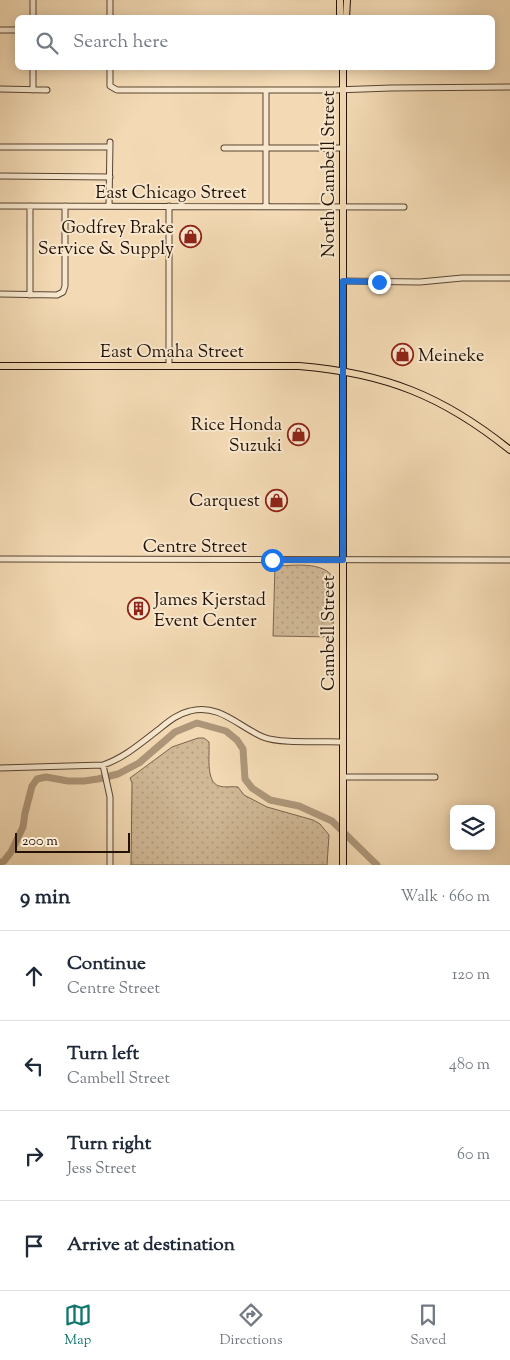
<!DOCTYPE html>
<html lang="en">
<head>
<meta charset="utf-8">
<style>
  :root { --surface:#fff; --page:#f6f6f7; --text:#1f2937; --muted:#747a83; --line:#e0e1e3; --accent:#0f766e }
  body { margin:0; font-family:"Sorts Mill Goudy",serif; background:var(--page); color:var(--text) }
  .controls { position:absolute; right:15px; bottom:15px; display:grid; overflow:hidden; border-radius:8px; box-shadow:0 2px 12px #0003 }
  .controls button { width:45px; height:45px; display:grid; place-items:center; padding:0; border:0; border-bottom:1px solid var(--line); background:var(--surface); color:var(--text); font:25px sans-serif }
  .scale { position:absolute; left:15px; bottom:12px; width:115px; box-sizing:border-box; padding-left:5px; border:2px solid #251206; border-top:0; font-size:14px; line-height:18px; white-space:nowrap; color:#251206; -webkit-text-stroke:4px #f7e7ce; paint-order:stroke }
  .stop { position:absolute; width:15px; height:15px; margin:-11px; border:4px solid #1a73e8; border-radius:50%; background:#fff }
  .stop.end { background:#1a73e8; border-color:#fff; box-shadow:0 1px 5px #0008 }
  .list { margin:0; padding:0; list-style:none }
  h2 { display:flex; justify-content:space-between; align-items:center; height:65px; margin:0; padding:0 20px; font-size:21px }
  h2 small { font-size:16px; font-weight:400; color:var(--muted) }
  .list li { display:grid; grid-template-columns:32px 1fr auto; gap:15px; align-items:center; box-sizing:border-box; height:90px; padding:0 20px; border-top:1px solid var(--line) }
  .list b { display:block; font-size:19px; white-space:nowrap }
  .list p { margin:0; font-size:16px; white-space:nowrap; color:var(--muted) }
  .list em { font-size:16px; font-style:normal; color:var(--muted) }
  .icon { flex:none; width:28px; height:28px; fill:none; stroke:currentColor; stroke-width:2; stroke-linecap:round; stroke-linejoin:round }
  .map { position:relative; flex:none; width:510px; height:865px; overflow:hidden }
  .search { position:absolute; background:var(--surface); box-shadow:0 2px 12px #0003; left:15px; right:15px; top:15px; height:55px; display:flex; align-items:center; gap:12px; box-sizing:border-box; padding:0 18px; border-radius:8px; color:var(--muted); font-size:19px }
  .sheet { height:425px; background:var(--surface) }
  nav { display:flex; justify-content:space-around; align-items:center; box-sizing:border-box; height:70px; border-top:1px solid var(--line); background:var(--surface); font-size:14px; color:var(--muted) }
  nav a { display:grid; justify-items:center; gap:2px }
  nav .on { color:var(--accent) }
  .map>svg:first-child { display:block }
</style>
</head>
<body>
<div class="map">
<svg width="510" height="865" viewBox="0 0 510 865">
  <defs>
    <pattern id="park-dots" width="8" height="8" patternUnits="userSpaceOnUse" patternTransform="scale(1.25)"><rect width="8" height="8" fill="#d0b896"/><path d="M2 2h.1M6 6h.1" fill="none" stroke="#b29d80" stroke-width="1.8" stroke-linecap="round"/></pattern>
  </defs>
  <rect width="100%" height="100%" fill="#f3dab4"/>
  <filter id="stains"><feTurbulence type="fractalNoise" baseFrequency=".004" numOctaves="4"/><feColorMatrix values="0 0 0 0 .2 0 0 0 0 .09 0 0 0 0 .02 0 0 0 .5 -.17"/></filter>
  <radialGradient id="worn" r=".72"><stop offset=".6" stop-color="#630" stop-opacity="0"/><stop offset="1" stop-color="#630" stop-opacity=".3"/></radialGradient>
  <path fill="url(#park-dots)" stroke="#7a654e" d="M275 566C292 566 324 560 334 579L333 637 273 636Z
    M198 738H204L209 742C210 752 205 782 219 786 225 788 232 786 238 787L244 795 267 807 313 820 320 824 329 835 327 865H131L132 783 130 778 172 747Z"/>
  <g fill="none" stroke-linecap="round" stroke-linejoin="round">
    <path stroke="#ad9679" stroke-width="7" d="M0 863 4 861 11 852 23 827 25 813 32 786 37 779 46 777 68 781H84L98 779 118 774 139 763 175 732 197 723 226 731 237 740 243 749 245 779 252 788 270 800 299 806 332 821 377 865"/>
    <defs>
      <path id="minor" d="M33 0V18
        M110 0V18
        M0 30H18
        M110 68V86L117 90H335L391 88 510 87
        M0 89 47 90
        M33 90V68
        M266 90V206
        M0 147H110
        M224 148H343
        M0 176 110 177
        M0 206 404 207
        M109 206 110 142
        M169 206V366
        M343 281 420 282 462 278H510
        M0 294 57 295 63 292 65 286V206
        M30 295V206
        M0 559 510 560
        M103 765 110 797V865
        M0 768 103 765C124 758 141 743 158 730 168 722 177 714 190 711 219 703 239 727 263 737 279 744 324 741 343 742
        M343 777H435"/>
      <path id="major" d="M340 0V18
        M346 18 347 0
        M0 366H299C385 373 443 396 510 450
        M343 865V68"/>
    </defs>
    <use href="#minor" stroke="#584432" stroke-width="7"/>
    <use href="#major" stroke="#251206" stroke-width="8"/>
    <use href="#minor" stroke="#f7e7ce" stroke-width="5"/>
    <use href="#major" stroke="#f3dab4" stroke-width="6"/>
  </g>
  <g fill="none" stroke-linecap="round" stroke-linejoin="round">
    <path stroke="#1a73e8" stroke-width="6" d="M272 560H343V281L379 282"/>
  </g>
  <defs>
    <symbol id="shop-ring" viewBox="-11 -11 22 22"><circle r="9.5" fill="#f7e7ce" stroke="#8f2418" stroke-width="1.5"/><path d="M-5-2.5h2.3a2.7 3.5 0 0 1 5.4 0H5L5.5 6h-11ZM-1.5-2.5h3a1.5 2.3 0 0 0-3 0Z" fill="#8f2418"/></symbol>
    <symbol id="building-ring" viewBox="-11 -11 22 22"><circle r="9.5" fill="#f7e7ce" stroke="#8f2418" stroke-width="1.5"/><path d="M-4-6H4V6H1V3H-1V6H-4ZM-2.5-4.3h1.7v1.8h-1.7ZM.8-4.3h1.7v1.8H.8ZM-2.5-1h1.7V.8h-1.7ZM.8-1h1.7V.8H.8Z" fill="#8f2418"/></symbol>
  </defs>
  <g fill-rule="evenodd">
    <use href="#shop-ring" x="178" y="224" width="25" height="25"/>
    <use href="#shop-ring" x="390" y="342" width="25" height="25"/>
    <use href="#shop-ring" x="286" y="422" width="25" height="25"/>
    <use href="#shop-ring" x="264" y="488" width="25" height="25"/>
    <use href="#building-ring" x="126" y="596" width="25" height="25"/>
  </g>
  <g text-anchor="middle" stroke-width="4" stroke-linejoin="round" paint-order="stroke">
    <g font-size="18" fill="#251206" stroke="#f7e7ce">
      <text transform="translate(328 174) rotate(-90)" y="6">North Cambell Street</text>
      <text x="171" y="198">East Chicago Street</text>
      <text x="172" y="357">East Omaha Street</text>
      <text x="195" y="552">Centre Street</text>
      <text transform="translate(328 633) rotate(-90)" y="6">Cambell Street</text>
    </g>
    <g font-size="18" fill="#251206" stroke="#f7e7ce" text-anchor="end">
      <text x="174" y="233">Godfrey Brake<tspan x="174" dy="21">Service &amp; Supply</tspan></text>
      <text x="418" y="361" text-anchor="start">Meineke</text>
      <text x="282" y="430">Rice Honda<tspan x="282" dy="21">Suzuki</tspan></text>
      <text x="260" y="506">Carquest</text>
      <text x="154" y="605" text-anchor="start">James Kjerstad<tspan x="154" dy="21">Event Center</tspan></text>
    </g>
  </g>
  <rect width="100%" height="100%" filter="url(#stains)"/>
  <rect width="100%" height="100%" fill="url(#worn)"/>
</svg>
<div class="controls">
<button><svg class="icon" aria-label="layers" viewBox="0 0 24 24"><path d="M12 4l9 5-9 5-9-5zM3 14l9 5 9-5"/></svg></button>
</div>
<div class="scale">200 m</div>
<div class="stop" style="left:272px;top:560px"></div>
<div class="stop end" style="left:379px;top:282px"></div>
<div class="search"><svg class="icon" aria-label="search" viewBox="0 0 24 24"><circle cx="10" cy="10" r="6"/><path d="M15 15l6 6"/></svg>Search here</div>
</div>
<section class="sheet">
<h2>9 min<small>Walk · 660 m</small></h2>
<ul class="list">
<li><svg class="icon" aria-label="ahead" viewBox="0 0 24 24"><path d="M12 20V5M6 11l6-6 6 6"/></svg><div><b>Continue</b><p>Centre Street</p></div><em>120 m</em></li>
<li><svg class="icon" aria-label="left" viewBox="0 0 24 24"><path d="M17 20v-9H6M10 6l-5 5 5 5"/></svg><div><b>Turn left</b><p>Cambell Street</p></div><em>480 m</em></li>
<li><svg class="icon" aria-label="right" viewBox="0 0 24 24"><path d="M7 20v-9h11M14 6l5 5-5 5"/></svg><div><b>Turn right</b><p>Jess Street</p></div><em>60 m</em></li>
<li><svg class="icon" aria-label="arrive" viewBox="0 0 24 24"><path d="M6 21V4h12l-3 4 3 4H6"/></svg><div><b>Arrive at destination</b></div></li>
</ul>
</section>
<nav>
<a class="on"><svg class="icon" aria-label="map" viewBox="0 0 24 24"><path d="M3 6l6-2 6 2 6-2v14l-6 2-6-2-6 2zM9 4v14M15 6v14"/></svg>Map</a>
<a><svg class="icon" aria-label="directions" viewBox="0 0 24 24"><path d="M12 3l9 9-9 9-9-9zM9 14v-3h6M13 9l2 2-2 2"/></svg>Directions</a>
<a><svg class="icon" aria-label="saved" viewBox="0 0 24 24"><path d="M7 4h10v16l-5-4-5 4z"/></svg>Saved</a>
</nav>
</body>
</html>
